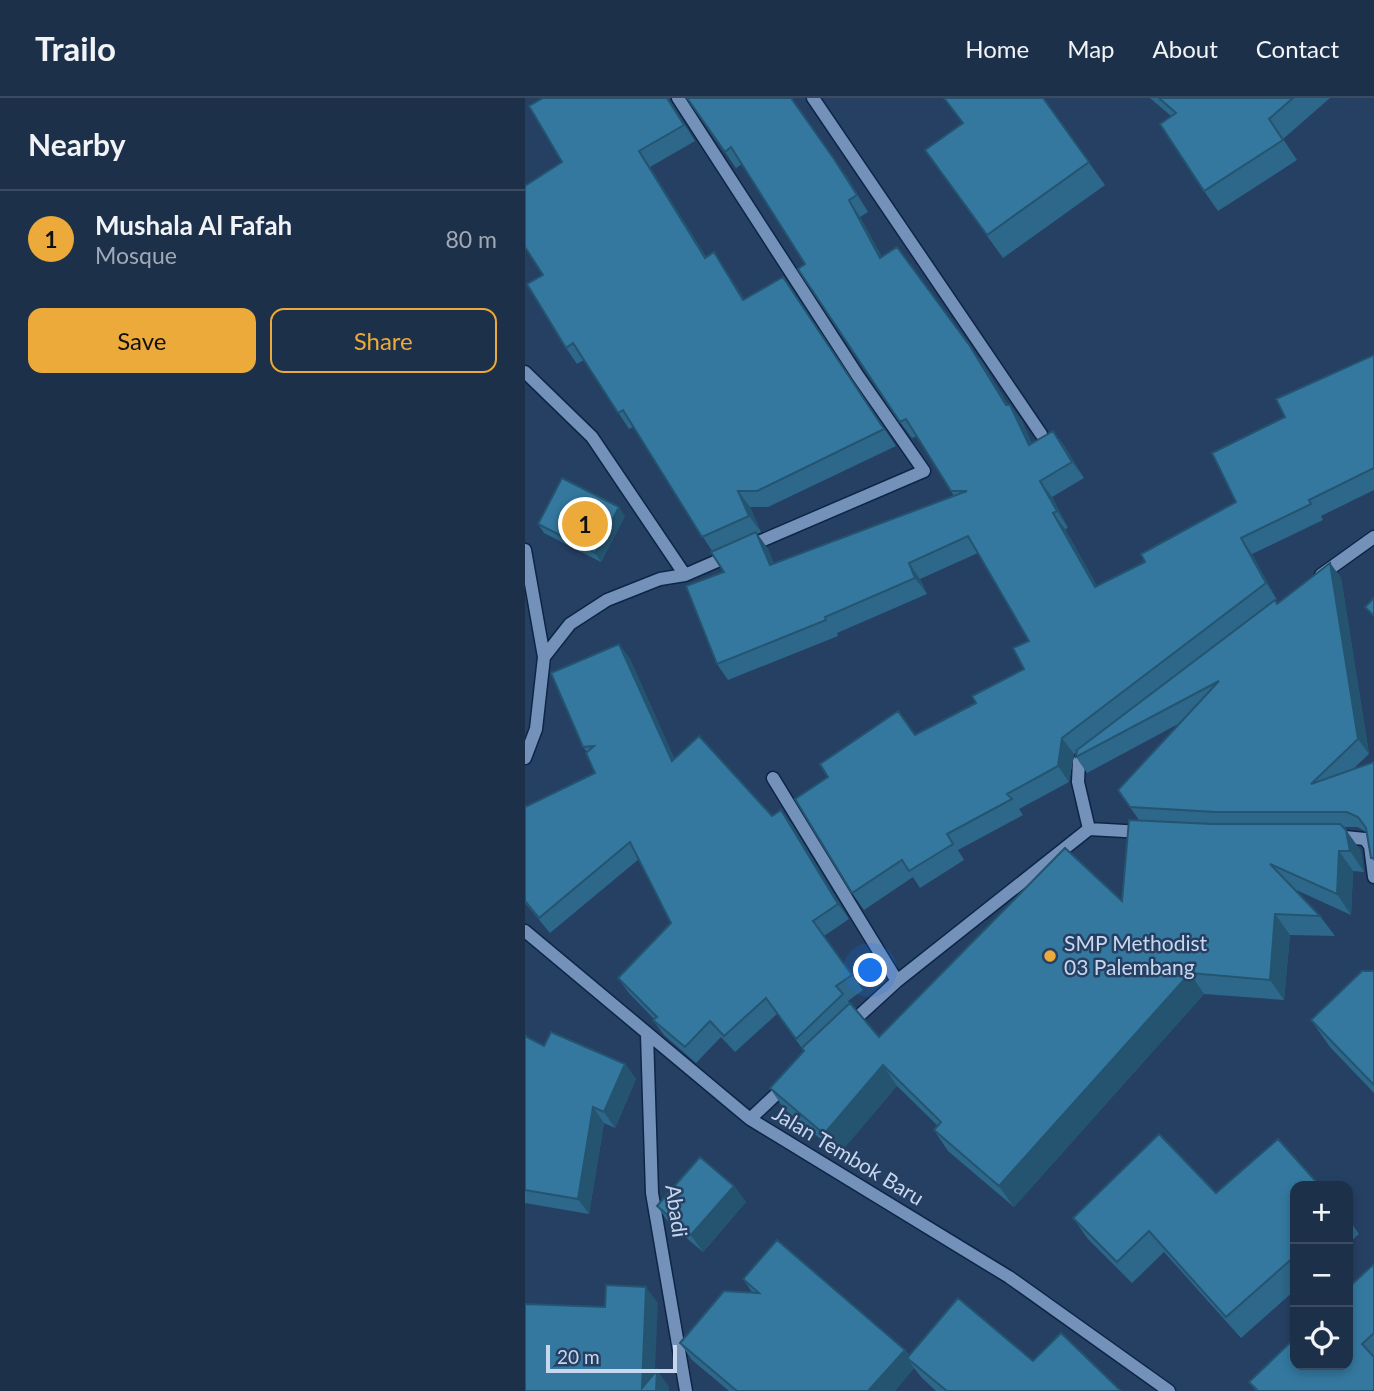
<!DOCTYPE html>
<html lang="en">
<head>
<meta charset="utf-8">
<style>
  :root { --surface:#1c304a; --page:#253851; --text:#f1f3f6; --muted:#a0a9b5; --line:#3a4b62; --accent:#ebaa39 }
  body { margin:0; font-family:Lato,sans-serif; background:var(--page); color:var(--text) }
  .controls { position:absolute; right:21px; bottom:21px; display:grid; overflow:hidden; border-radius:14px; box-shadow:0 4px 10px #0003 }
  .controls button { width:63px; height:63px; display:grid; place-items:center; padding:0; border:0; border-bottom:2px solid var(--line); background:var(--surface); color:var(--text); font:35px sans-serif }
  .scale { position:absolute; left:21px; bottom:18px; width:131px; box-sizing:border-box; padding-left:7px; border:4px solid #c8d7ed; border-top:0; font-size:19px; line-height:24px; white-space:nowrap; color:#c8d7ed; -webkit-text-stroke:5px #264063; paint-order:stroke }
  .you { position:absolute; left:346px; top:873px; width:24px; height:24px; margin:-18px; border:5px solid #fff; border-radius:50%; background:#1a73e8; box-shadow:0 0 0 10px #1a73e833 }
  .badge { display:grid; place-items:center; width:46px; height:46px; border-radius:50%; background:var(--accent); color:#111; font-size:23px; font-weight:700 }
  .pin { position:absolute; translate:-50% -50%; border:4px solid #fff; box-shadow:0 2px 7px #0006 }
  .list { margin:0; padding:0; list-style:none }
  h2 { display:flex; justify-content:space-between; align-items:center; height:91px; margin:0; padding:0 28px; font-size:30px }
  h2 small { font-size:23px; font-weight:400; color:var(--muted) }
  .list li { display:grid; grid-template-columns:46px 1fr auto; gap:21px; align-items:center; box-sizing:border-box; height:98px; padding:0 28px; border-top:2px solid var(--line) }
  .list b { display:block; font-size:26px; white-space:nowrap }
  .list p { margin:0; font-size:23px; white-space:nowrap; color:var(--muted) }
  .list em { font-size:23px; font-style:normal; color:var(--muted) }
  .actions { display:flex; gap:14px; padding:21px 28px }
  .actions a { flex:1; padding:16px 0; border:2px solid var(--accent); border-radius:14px; text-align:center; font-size:24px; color:var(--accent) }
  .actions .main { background:var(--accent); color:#111 }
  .icon { flex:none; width:38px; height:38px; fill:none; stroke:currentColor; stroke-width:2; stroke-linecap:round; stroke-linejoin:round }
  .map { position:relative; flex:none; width:849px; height:1293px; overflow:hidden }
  header { display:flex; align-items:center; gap:42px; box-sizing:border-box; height:98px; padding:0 35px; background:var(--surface); border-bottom:2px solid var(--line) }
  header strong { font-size:33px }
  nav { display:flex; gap:38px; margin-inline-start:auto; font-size:24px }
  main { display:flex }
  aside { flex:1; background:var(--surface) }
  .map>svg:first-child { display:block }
</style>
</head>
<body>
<header>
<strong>Trailo</strong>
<nav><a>Home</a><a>Map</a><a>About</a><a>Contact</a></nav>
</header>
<main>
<aside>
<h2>Nearby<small></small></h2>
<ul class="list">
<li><span class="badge">1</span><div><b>Mushala Al Fafah</b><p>Mosque</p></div><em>80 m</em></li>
</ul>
<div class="actions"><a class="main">Save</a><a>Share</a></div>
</aside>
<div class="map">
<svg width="849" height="1293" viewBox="0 0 849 1293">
  <rect width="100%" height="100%" fill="#264063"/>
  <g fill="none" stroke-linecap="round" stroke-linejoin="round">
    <defs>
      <path id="minor" d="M153 0 333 278 399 373 222 449
        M288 0 516 336
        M0 274 67 339 160 477
        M0 452 19 559
        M796 477 849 439
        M0 660 11 631 19 559 45 526 82 502 135 481 160 477 206 457
        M248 680 372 883
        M564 731 553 684 554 663 565 654
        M810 738 840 741 845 748 849 779
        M0 833 225 1021 484 1179 644 1293
        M324 927 372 883 564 731 617 734
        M122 936 127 1095 161 1293
        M225 1021 260 988"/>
    </defs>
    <use href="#minor" stroke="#0d2546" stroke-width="15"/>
    <use href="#minor" stroke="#7491b9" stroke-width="12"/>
  </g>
  <path fill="#2d6789" d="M18 0H145L144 1 170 43 125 69 181 159 189 154 219 201 269 196 371 348 243 409H225L236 434 232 436 243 451 249 466 429 398 392 338 387 340 375 324 280 166 217 66 211 70 162 0 321 77 343 114 335 119 357 159 457 264 483 307H485L497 323 507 346 528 333 540 349 559 380 527 399 543 430 540 431 572 488 620 464 711 404 760 319 849 257V392L796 418 798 422 727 456 752 502 750 503 752 506 805 465 816 480 844 656 828 671 849 664V763L846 760 841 734 833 729H818L836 753 839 774 828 773 826 817 769 791 795 818 810 838 765 837 759 902 679 896 489 1109 423 1053 409 1032 413 1028 372 988 314 1056 259 1011 245 990 279 953 252 916 210 954 196 939 171 965 139 937 128 922 129 921 104 895 93 880 146 825 114 761 25 835 0 805V709L70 675 62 654 58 649 94 546 105 561 149 660 247 718 256 712 267 727 324 821 299 838 338 892 323 903 354 939 597 803 614 722 593 692 655 625 562 675 551 659 552 654 549 656 544 684 494 711 498 717 433 752 439 762 395 790 388 779 339 812 327 795 390 637 451 605 499 571 504 543 453 455 395 481 402 496 312 535 313 538 203 582 192 566 199 474 187 453 108 329 104 331 59 262 52 266 41 250 18 177 37 64Z
    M419 0H518L580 87 478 160 400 52 437 25Z
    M625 0H805L758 41 772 62 693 113 679 93 646 18Z
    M100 418 76 464 19 435 13 426Z
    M849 873V995L805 949 786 922Z
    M0 938 19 948 100 966 111 981 90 1030 79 1025 64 1116 0 1105Z
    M209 1088 221 1104 178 1154 144 1125 132 1108Z
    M770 1088V1192L716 1240 639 1154 607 1185 563 1141 548 1120 691 1095Z
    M823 1120 834 1136 823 1146Z
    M849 1166V1293H731L724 1284Z
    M218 1181 380 1252 384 1257 508 1263 596 1293H411L397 1280 389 1270 370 1293H204L167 1262 155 1245 227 1194Z"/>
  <path fill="#24546f" d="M142 0H145L144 1 170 43Z
    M114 53 125 69 192 176 180 160Z
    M309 61 321 77 343 114 332 97Z
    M324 102 335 119 366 176 355 160Z
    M189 154 200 171 230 218 218 202Z
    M445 248 457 264 493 323 481 307Z
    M485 307 497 323 515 364 504 347Z
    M528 333 540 349 559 380 547 364Z
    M515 383 527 399 543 430 532 413Z
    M213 393 225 409 236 434 224 418Z
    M94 409 100 418 76 464 70 455Z
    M528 415 540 431 582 506 570 489Z
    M231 434 243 451 257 484 245 467Z
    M716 440 727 456 752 502 741 485Z
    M384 465 395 481 402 496 390 480Z
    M805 465 816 480 844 656 833 641Z
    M94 546 105 561 157 678 147 663Z
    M537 640 549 656 544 684 533 668Z
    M256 712 267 727 324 821 313 806Z
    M821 732 836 753 839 774 825 753Z
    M814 753 828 773 826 817 812 796Z
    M750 816 765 837 759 902 745 882Z
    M665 875 679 896 489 1109 474 1088Z
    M100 966 111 981 90 1030 79 1014Z
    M358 967 372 988 314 1056 299 1036Z
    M68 1009 79 1025 64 1116 53 1101Z
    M209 1088 221 1104 178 1154 166 1137Z
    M121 1189 133 1205 129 1293 117 1290Z
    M380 1252 390 1267 382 1260 389 1270 370 1293H343Z
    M132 1272 144 1289V1293H131Z"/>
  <path fill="#34789f" stroke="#24546f" stroke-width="2" d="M18 0H142L159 27 114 53 180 160 189 154 218 202 258 179 359 331 232 393H213L224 418 177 439 98 312 93 315 48 245 41 250 2 186 18 177 0 149V88L37 64 4 8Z
    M162 0H266L309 61 332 97 324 102 355 160 372 149 445 248 481 307H485L504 347 528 333 547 364 515 383 532 413 528 415 570 489 620 464 616 456 711 404 687 355 760 319 751 301 849 257V370L784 402 786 406 716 440 741 485 537 640 533 668 482 696 487 701 422 736 428 746 384 773 377 762 327 795 270 701 303 679 295 666 373 613 390 637 451 605 447 598 499 571 488 550 504 543 443 438 384 465 390 480 300 519 301 522 192 566 161 488 199 474 186 454 231 434 245 467 442 393H426L381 321 375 324 273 171 280 166 206 49 200 54Z
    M419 0H518L564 64 462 137 400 52 438 25Z
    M634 0H768L744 21 758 42 679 93 635 26 651 15Z
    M37 380 94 409 70 455 13 426Z
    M805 465 833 641 786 686 849 664V760H846L841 730 833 719 822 714H691L605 709 593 692 694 583 551 659 552 652 750 502 752 506Z
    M849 500V518L840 509Z
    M94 546 147 663 174 638 247 718 256 712 313 806 288 823 327 877 311 888 318 896 271 941 241 900 199 938 185 923 160 949 128 922 132 919 93 880 146 825 105 744 14 820 0 803V709L70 675 61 655 69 648 58 649 26 575Z
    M604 722 687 726H815L821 732 825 753H814L812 796 745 766 795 818 750 816 745 882 665 875 474 1088 409 1032 416 1024 358 967 299 1036 245 990 279 953 277 950 325 905 354 939 540 750 597 803Z
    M837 873H849V987L786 922Z
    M26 934 100 966 79 1014 68 1009 53 1101 0 1092V938L19 948Z
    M634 1036 691 1095 753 1041 795 1088H770V1158L701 1219 624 1133 592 1164 548 1120Z
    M175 1059 209 1088 166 1137 132 1108Z
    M252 1142 380 1252 343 1293H212L155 1245 199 1193 234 1195 218 1181Z
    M849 1166V1235L837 1246 849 1259V1293H733L724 1284 770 1240V1267H823V1190Z
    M81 1187 121 1189 117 1290 132 1272 131 1293H0V1206L80 1209Z
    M433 1200 508 1263 536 1235 596 1293H422L382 1260Z"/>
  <circle fill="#ebaa39" stroke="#264063" stroke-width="2.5" cx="525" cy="858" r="7"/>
  <g text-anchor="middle" stroke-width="5" stroke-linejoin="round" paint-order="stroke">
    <g font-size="21" fill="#c8d7ed" stroke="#264063" text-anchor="start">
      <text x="539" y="853">SMP Methodist<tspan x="539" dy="24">03 Palembang</tspan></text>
    </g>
    <g font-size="21" fill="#c8d7ed" stroke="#264063">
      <text transform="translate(323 1058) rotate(31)" y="7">Jalan Tembok Baru</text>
      <text transform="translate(151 1113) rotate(82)" y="7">Abadi</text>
    </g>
  </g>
</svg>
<div class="controls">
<button>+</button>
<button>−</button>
<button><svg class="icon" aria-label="locate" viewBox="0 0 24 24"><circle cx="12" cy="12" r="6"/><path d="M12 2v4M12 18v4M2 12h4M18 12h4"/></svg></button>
</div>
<div class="scale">20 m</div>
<div class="you"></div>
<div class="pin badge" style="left:60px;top:426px">1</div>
</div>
</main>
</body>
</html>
